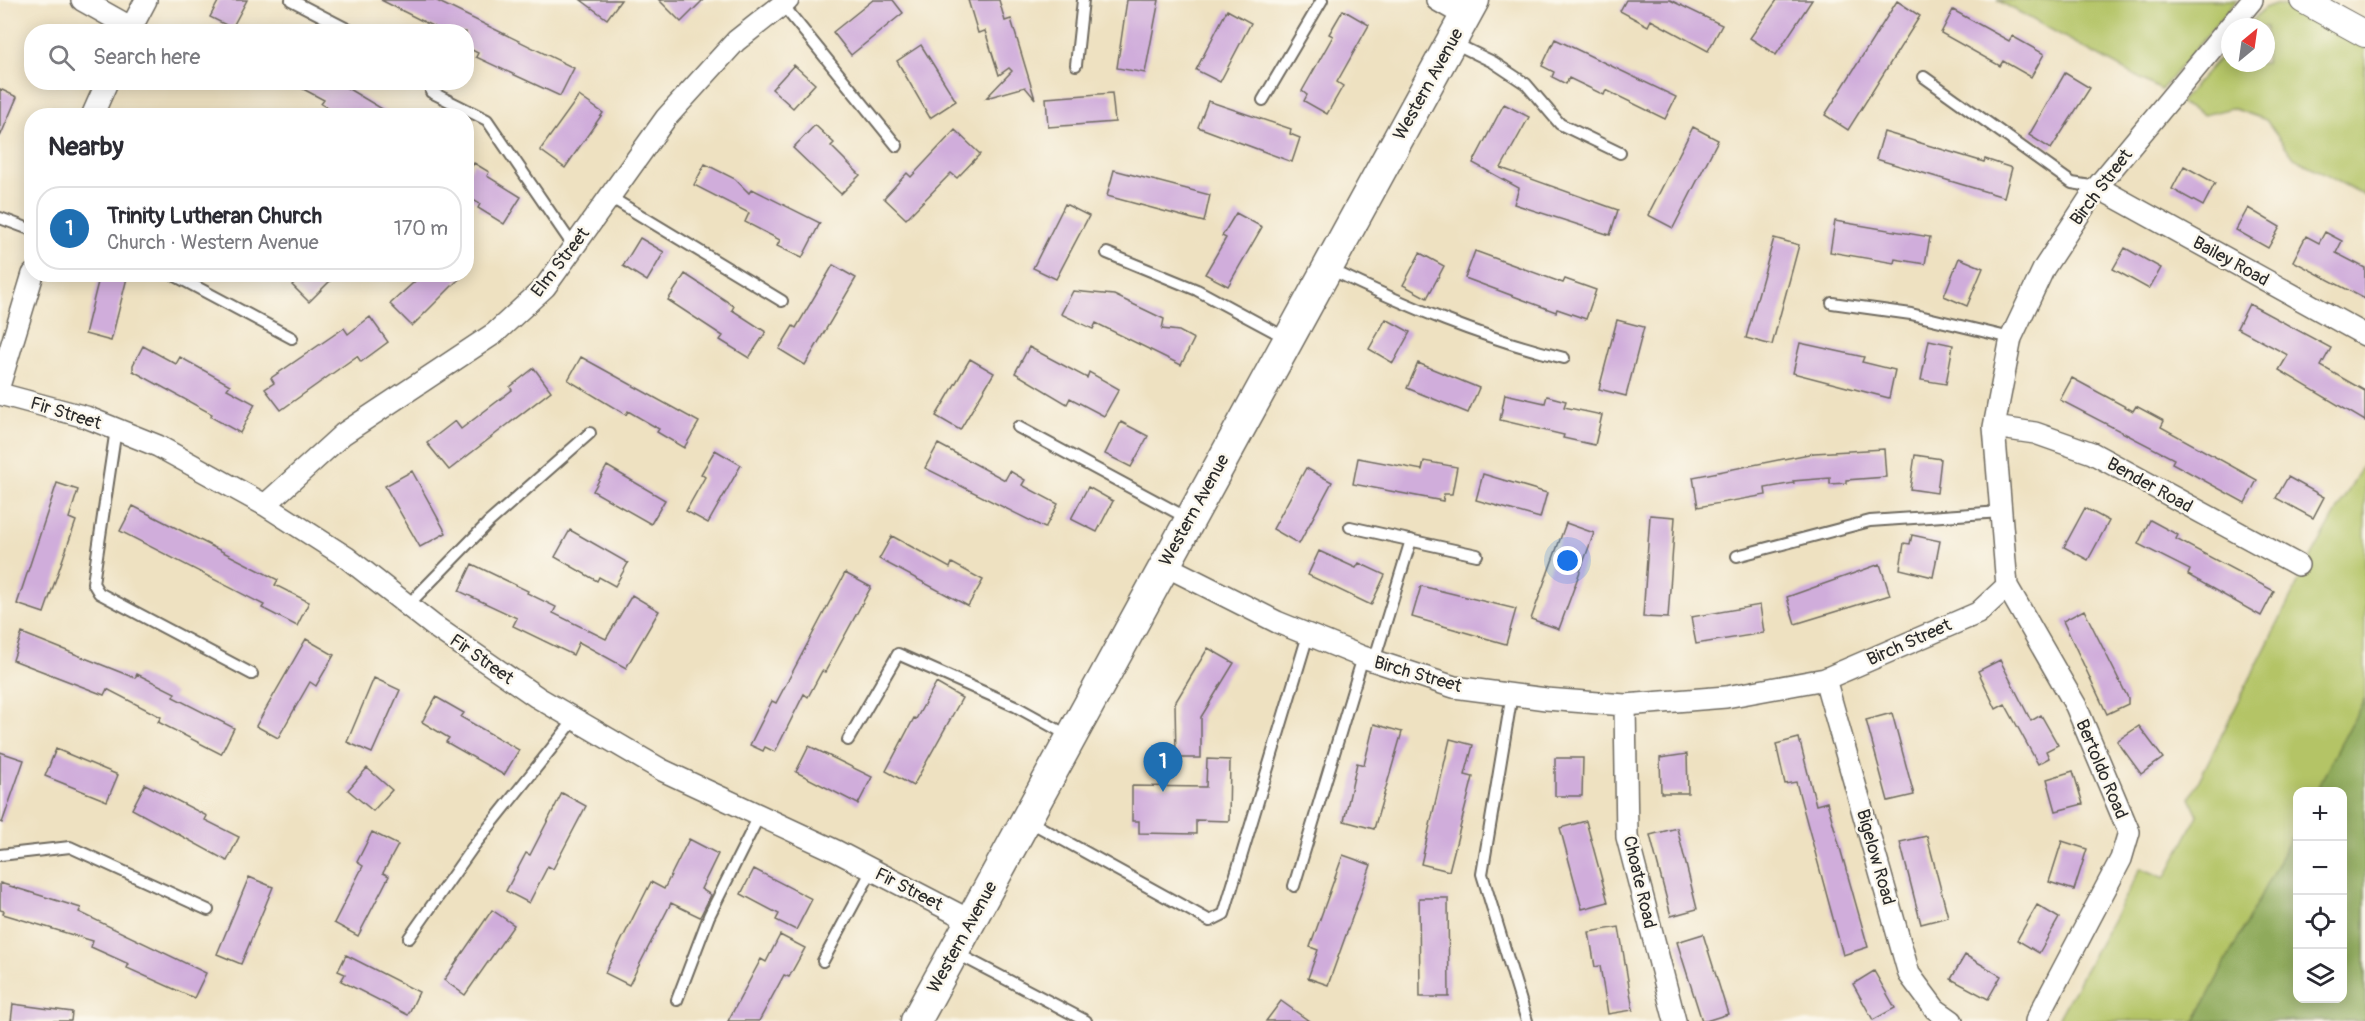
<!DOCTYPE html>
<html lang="en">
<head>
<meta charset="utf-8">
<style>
  :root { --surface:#fff; --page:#f2f2f3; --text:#2b2b33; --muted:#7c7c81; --line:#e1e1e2; --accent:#1f6fb2 }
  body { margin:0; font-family:Pangolin,sans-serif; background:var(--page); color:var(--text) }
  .controls { position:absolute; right:18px; bottom:18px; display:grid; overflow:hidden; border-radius:12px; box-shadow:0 3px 15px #0003 }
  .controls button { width:54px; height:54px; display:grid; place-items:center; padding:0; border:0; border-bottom:2px solid var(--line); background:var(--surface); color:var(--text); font:30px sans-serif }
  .compass { position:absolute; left:2221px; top:18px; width:54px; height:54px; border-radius:50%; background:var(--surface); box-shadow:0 3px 15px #0003; rotate:29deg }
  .you { position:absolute; left:1568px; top:561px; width:21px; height:21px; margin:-15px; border:4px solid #fff; border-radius:50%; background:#1a73e8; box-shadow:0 0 0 9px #1a73e833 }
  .badge { display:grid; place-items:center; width:39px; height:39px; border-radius:50%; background:var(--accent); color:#fff; font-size:20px; font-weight:700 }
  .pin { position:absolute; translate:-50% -50px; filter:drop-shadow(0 2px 3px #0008) }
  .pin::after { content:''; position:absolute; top:32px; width:21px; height:18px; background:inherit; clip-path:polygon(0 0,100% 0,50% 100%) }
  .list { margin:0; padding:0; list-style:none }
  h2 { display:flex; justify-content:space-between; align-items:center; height:78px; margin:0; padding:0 24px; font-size:26px }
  h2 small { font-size:20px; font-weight:400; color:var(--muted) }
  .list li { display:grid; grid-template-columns:39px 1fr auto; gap:18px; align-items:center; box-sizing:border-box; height:84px; margin:0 12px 12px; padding:0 12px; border:2px solid var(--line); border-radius:24px }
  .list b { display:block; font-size:22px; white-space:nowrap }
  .list p { margin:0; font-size:20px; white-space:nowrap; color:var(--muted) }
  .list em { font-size:20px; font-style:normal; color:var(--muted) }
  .icon { flex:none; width:33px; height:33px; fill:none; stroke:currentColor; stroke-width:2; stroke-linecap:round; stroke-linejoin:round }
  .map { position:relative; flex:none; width:2365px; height:1021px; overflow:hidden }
  .search { position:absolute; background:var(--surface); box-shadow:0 3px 15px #0003; left:24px; top:24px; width:450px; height:66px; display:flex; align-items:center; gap:15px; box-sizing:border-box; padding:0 21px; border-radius:24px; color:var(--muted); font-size:22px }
  .panel { position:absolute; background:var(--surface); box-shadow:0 3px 15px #0003; left:24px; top:108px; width:450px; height:174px; border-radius:24px }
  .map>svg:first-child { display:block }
</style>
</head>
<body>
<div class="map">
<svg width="2365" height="1021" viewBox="0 0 2365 1021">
  <rect width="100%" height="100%" fill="#fbf7ec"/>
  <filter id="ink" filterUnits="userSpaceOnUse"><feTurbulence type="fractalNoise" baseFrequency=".0167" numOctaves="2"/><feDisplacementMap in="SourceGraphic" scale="12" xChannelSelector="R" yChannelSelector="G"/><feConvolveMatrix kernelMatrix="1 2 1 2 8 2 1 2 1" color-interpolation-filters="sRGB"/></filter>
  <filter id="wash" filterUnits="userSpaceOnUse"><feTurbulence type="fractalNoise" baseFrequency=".008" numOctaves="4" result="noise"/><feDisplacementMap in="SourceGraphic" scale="24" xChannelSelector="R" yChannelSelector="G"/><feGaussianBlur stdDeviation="1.35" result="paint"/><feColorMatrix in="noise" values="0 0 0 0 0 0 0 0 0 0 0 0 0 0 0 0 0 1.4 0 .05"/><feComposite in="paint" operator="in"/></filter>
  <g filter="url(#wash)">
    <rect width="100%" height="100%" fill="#eee1c1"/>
    <path fill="#b4c466" stroke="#707848" stroke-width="1.5" fill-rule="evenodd" d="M1997 0H2237L2161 90Z
      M2275 4C2308 8 2337 31 2365 47V196L2294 158 2266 120 2232 108 2204 115 2179 103 2230 46V63H2266V27H2247L2264 8Z
      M2365 461V1021H2057L2141 868 2165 878 2198 815 2190 798 2308 563ZM2298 792H2342V998H2298Z"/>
    <path fill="#8faa5b" stroke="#5d6a43" stroke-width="1.5" d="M2365 698V1021H2195L2297 826 2298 998H2342V792L2316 791Z"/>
    <g id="blocks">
      <path fill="#d0addb" d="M219 0H247L232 28 210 17Z
        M381 0H435L574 68 560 96 476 57 478 53 466 47V32H444Z
        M581 0H621L607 19Z
        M659 0H703L681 22Z
        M873 0H893L903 13 851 55 833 32Z
        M968 0H999L1005 21 1011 19 1035 99 1025 87 986 98 1012 71 1009 68 999 75 985 31 978 33Z
        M1127 0H1159L1145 73 1117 68Z
        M1626 0H1670L1722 25 1708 51 1651 20 1648 26 1620 11Z
        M1777 0H1812L1776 55 1750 38Z
        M1897 1 1920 16 1848 130 1825 115Z
        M1227 10 1251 23 1220 82 1196 70Z
        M1343 10 1369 25 1337 82 1343 86 1327 114 1304 101 1307 95 1302 91 1333 36 1329 34Z
        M1953 10 2009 41 2012 36 2044 54 2031 77 2003 61 2000 66 1941 33Z
        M1555 39 1676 97 1665 119 1606 90 1604 95 1569 78 1566 84 1552 77 1554 72 1542 66Z
        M921 45 956 101 930 118 897 61Z
        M794 65 815 84 793 108 772 89Z
        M2065 73 2090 88 2051 149 2029 135Z
        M290 82H337L394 116H341L321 104 324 100Z
        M0 89 17 97 0 137Z
        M1112 93 1115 122 1048 127 1046 98Z
        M579 96 603 113 565 168 540 150Z
        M1208 101 1291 129 1290 134 1300 138 1292 162 1198 127Z
        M1504 104 1529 117 1501 168 1618 210 1610 235 1514 204 1519 188 1473 163Z
        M815 125 834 143 831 146 860 175 841 194 793 148Z
        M1693 127 1718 140 1673 228 1648 215Z
        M955 130 980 154 957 178 951 173 906 219 884 198 907 173 911 177Z
        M1884 132 1984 162 1985 159 2012 168 2004 197 1876 159Z
        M474 163 489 172 487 176 521 197 504 224 478 208 480 204 466 196V175Z
        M705 164 735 179 749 193 752 189 820 223 802 258 777 246 780 240 745 222 749 213 694 185Z
        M2184 166 2215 183 2203 206 2172 189Z
        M1114 170 1210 195 1204 222 1107 196Z
        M1065 204 1089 216 1056 279 1033 268Z
        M2248 208 2280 227 2268 248 2236 230Z
        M1236 213 1262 227 1228 286 1205 274 1226 238 1222 236Z
        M1835 221 1930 237 1925 264 1895 259 1894 263 1830 252Z
        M2325 232 2342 241 2336 253 2365 268V299L2293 261 2306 236 2319 243Z
        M640 238 664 252 647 281 623 266Z
        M1774 238 1799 245 1772 345 1746 338Z
        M2125 248 2161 268 2149 289 2113 269Z
        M1475 251 1563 283 1565 279 1596 290 1586 319 1557 309 1556 312 1465 278Z
        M1420 253 1444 266 1427 298 1403 285Z
        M1959 258 1983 268 1967 306 1944 296Z
        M833 265 856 278 805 365 779 349 793 326 796 328Z
        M100 274H128L111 341 85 334Z
        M303 274H337L309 302 292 285Z
        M423 274H464L412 326 390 304Z
        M685 274 734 306 732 310 766 332 749 358 720 340 723 336 668 300Z
        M1073 291 1114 295 1164 319 1162 329 1179 331 1194 339 1181 365 1096 323 1093 329 1061 314Z
        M2249 304 2331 348 2321 366 2365 391V421L2279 370 2288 355 2237 328Z
        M370 317 388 342 361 362 357 356 281 410 265 389 274 383 271 378 344 328 348 334Z
        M1386 319 1410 332 1393 363 1369 349Z
        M1617 320 1644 327 1626 396 1599 389Z
        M1929 340 1953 345 1946 384 1921 380Z
        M1800 343 1864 357 1862 362 1895 370 1889 398 1793 373Z
        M143 346 176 364 180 357 230 385 227 389 255 404 240 433 211 417 212 414 133 371V365Z
        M1029 347 1087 378 1089 372 1119 389 1104 416 1070 398 1067 404 1015 373Z
        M581 357 699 422 684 448 657 432 659 429 628 411 626 415 568 380Z
        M970 359 994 373 960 430 936 416Z
        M1418 363 1479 388 1468 413 1407 388Z
        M534 368 551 391 449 470 427 443 455 421 461 429 512 390 510 387Z
        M2072 378 2133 411 2136 406 2164 421 2161 427 2257 480 2245 503 2172 463 2174 459 2060 400Z
        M1505 394 1545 403 1547 396 1566 401 1564 407 1602 415 1595 445 1563 438 1564 435 1500 420Z
        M1121 422 1148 436 1131 467 1105 454Z
        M938 444 1005 480 1010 471 1025 480 1022 485 1058 504 1045 528 925 468Z
        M1884 449 1886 477 1846 480V483L1830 484V478L1793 481 1794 483 1765 488 1766 495 1698 507 1693 477 1814 453Z
        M715 450 741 465 708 523 686 511 705 477 701 474Z
        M1915 455 1941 459 1937 493 1910 489Z
        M1358 458 1422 470 1424 461 1457 467 1452 494H1444L1443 501 1353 484Z
        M607 466 665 500 651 524 593 491Z
        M1306 468 1332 482 1299 544 1273 529Z
        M412 471 446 533 420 547 385 486Z
        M1483 474 1547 493 1540 518 1476 500Z
        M2288 477 2324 497 2313 518 2276 498Z
        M57 483 78 490 69 518 76 521 44 613 17 604Z
        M1088 487 1113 501 1097 532 1071 519Z
        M133 506 278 580 275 585 309 602 297 626 262 608 264 605 120 531Z
        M2085 508 2109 521 2088 560 2064 547Z
        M1650 515 1675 517 1668 618 1643 617Z
        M2150 520 2178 535 2176 539 2274 591 2261 616 2188 575 2190 570 2138 544Z
        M1566 523 1594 533 1559 629 1531 619Z
        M570 530 628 563 615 586 599 577 597 581 555 557Z
        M1912 535 1940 541 1933 577 1900 569 1904 543 1910 544Z
        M892 536 950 568 952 563 983 580 968 606 879 559Z
        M1319 551 1356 568 1359 563 1385 575 1371 605 1308 575Z
        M472 564 528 591 527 593 556 607 553 613 606 639 632 595 659 611 626 668 579 642 573 655 513 626 517 618 459 591Z
        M1880 564 1890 595 1795 624 1787 597Z
        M845 573 871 587 825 672 822 671 808 697 804 694 775 752 765 747 763 751 750 745 772 701 776 703Z
        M1421 586 1516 609 1506 644 1412 617Z
        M1760 605 1764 633 1696 644 1691 617Z
        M2084 610 2128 698V704L2107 714 2063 621Z
        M22 633 135 678 137 674 175 693 173 697 234 728 221 754 158 722 161 717 107 689 104 695 13 660Z
        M306 639 334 655 316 686 310 682 278 738 256 726Z
        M1208 648 1234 663 1201 717V758H1176L1175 703Z
        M2000 660 2031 721 2041 715 2058 745 2046 751 2049 758 2038 764 2005 704 1996 709 1978 671Z
        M374 678 400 690 372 753 347 742Z
        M936 683 962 698 913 786 886 771 914 718 916 719Z
        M436 697 464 713 461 717 519 750 504 775 446 742 449 738 422 722Z
        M1892 713 1914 795 1888 801 1866 720Z
        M1374 724 1402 732 1374 829 1344 821 1357 763 1364 765Z
        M2139 726 2163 758 2141 774 2117 741Z
        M1799 738 1816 805 1827 802 1868 947 1843 955 1796 782 1785 784 1776 744Z
        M1450 739 1473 745 1465 775 1473 777 1449 871 1421 864Z
        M809 746 872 777 858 804 796 772Z
        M56 749 118 775 107 801 45 776Z
        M0 752 24 760 2 823 0 822Z
        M1687 754 1688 793H1661L1660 758Z
        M1555 758H1583L1582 796H1555Z
        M1207 759 1230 760 1229 821 1196 820V834L1139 833V821H1132V786L1206 787Z
        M367 768 392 790 373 811 348 790Z
        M2073 771 2083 804 2056 811 2047 779Z
        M145 784 207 816 205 820 239 837 227 861 132 809Z
        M562 793 586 806 553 869 548 866 529 903 506 891 526 853 530 855Z
        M1586 821 1608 902 1582 909 1560 828Z
        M1677 828 1697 909 1671 916 1650 835Z
        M372 832 398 845 383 873 389 876 358 936 334 923 363 866 357 862Z
        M1927 836 1948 917 1921 924 1900 842Z
        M689 839 718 854 701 889 711 895 700 917 671 903 629 985 605 973 651 882 664 889Z
        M2062 841 2087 849 2074 890 2049 882Z
        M1343 855 1371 865 1328 985 1308 978 1318 950 1310 947Z
        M754 869 812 899 796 930 776 920 779 914 741 894Z
        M249 877 273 887 241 964 217 954Z
        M0 883 81 908 79 912 206 973 194 998 127 968 129 964 91 947 93 941 3 914 4 911 0 910Z
        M1419 898H1448L1449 997H1420Z
        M2037 905 2059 918 2039 953 2017 940Z
        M492 910 514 925 465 995 444 980Z
        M1619 927 1633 1010 1608 1014 1600 966 1595 967 1589 932Z
        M1703 934 1728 1014 1706 1021H1702L1677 942Z
        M780 935 805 948 789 977 784 975 759 1021H728L761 959 766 962Z
        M346 955 419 992 408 1015 341 981 345 974 338 971Z
        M1965 955 2001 976 1988 999 1951 979Z
        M1874 971 1895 1008 1873 1020 1853 984Z
        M1281 1001 1309 1021H1266Z
        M13 1004 72 1012 71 1021H11Z"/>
    </g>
  </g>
  <g filter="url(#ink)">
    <use href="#blocks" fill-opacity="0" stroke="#6f6b60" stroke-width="1.5"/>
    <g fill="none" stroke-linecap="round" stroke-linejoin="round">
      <defs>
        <path id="service" d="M291 0 353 32
          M782 4 897 146
          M1452 42 1493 62 1526 84 1560 124 1620 153
          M1076 65 1083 0
          M1924 77 2072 183 2097 187
          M431 92 487 120 574 247
          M1263 100 1322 0
          M610 197 782 301
          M0 218 32 230
          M1107 253 1197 290 1288 339
          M1330 269C1406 306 1482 338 1564 358
          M172 274 292 338
          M1832 303 1911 314 2011 338
          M1018 427 1189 519
          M116 429 93 583 99 593 252 674
          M1350 527 1477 555
          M1737 556 1870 521 2001 512
          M408 605 489 522 590 433
          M1374 661 1411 540
          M1512 694 1482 874 1527 1021
          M848 740 898 654 1015 706 1071 737
          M1027 820 1210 921 1224 914 1308 635
          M0 855 70 847 208 910
          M1294 886 1363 657
          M409 938 473 847 575 719
          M956 953 1086 1021
          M823 961 872 870
          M677 1000 709 916 759 816"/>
        <path id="minor" d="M82 0 130 27
          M1437 0 1465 16
          M129 32 146 0
          M92 116 107 82
          M2097 187 2365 335
          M0 383 33 274
          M0 394 86 417 158 446 265 505 346 557 434 626 537 697 662 770 836 851 971 921
          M1994 427 2035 433 2092 453 2298 565
          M265 505 343 434 495 333 545 287 666 118 736 41 788 0
          M1164 565 1277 622 1363 657 1454 687 1546 699 1625 705 1726 697 1825 679 1978 613 2007 586
          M1825 679 1909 974 1935 1009 1952 1021
          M1625 705 1627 837 1675 1021
          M2036 1021 2121 859 2129 832 2076 706 2007 586 1994 427 2011 338 2044 268 2097 187 2252 0"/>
        <path id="tertiary" d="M2303 0 2365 34"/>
        <path id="secondary" d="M916 1021 1474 0"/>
      </defs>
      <use href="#service" stroke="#6f6b60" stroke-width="14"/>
      <use href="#minor" stroke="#6f6b60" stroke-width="24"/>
      <use href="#tertiary" stroke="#6f6b60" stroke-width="28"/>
      <use href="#secondary" stroke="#6f6b60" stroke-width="33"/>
      <use href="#service" stroke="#fff" stroke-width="10"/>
      <use href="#minor" stroke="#fff" stroke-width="21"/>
      <use href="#tertiary" stroke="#fff" stroke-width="26"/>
      <use href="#secondary" stroke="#fff" stroke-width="30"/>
    </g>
  </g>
  <g text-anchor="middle" stroke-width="5" stroke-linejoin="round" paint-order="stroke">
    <g font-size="18" fill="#2b2b2b" stroke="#fbf7ec">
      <text transform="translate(1428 84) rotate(-61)" y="6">Western Avenue</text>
      <text transform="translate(2101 187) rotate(-53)" y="6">Birch Street</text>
      <text transform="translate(2231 261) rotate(29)" y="6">Bailey Road</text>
      <text transform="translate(560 262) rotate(-52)" y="6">Elm Street</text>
      <text transform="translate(66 413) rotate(17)" y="6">Fir Street</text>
      <text transform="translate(2150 485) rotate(29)" y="6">Bender Road</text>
      <text transform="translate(1194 510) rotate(-61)" y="6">Western Avenue</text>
      <text transform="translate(1909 642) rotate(-24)" y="6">Birch Street</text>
      <text transform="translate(482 659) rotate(35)" y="6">Fir Street</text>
      <text transform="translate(1418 674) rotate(16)" y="6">Birch Street</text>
      <text transform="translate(2102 769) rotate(67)" y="6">Bertoldo Road</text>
      <text transform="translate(1876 857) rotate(74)" y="6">Bigelow Road</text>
      <text transform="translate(1640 882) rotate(77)" y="6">Choate Road</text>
      <text transform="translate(909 889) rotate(27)" y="6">Fir Street</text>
      <text transform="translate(962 937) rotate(-61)" y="6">Western Avenue</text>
    </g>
  </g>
</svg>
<div class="controls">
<button>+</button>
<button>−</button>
<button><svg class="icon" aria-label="locate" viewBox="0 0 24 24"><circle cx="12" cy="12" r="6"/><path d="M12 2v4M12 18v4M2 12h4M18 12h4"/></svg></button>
<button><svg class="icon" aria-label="layers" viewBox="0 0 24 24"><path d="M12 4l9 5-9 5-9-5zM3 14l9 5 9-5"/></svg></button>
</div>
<svg class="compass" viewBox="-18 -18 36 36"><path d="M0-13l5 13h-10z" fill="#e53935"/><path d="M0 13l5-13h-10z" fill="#7c7c81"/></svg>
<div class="you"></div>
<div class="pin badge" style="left:1163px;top:792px">1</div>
<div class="search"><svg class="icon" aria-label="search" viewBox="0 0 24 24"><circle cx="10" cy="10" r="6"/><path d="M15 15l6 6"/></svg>Search here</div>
<section class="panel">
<h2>Nearby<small></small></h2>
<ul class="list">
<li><span class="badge">1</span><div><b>Trinity Lutheran Church</b><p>Church · Western Avenue</p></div><em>170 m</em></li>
</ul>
</section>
</div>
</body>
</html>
